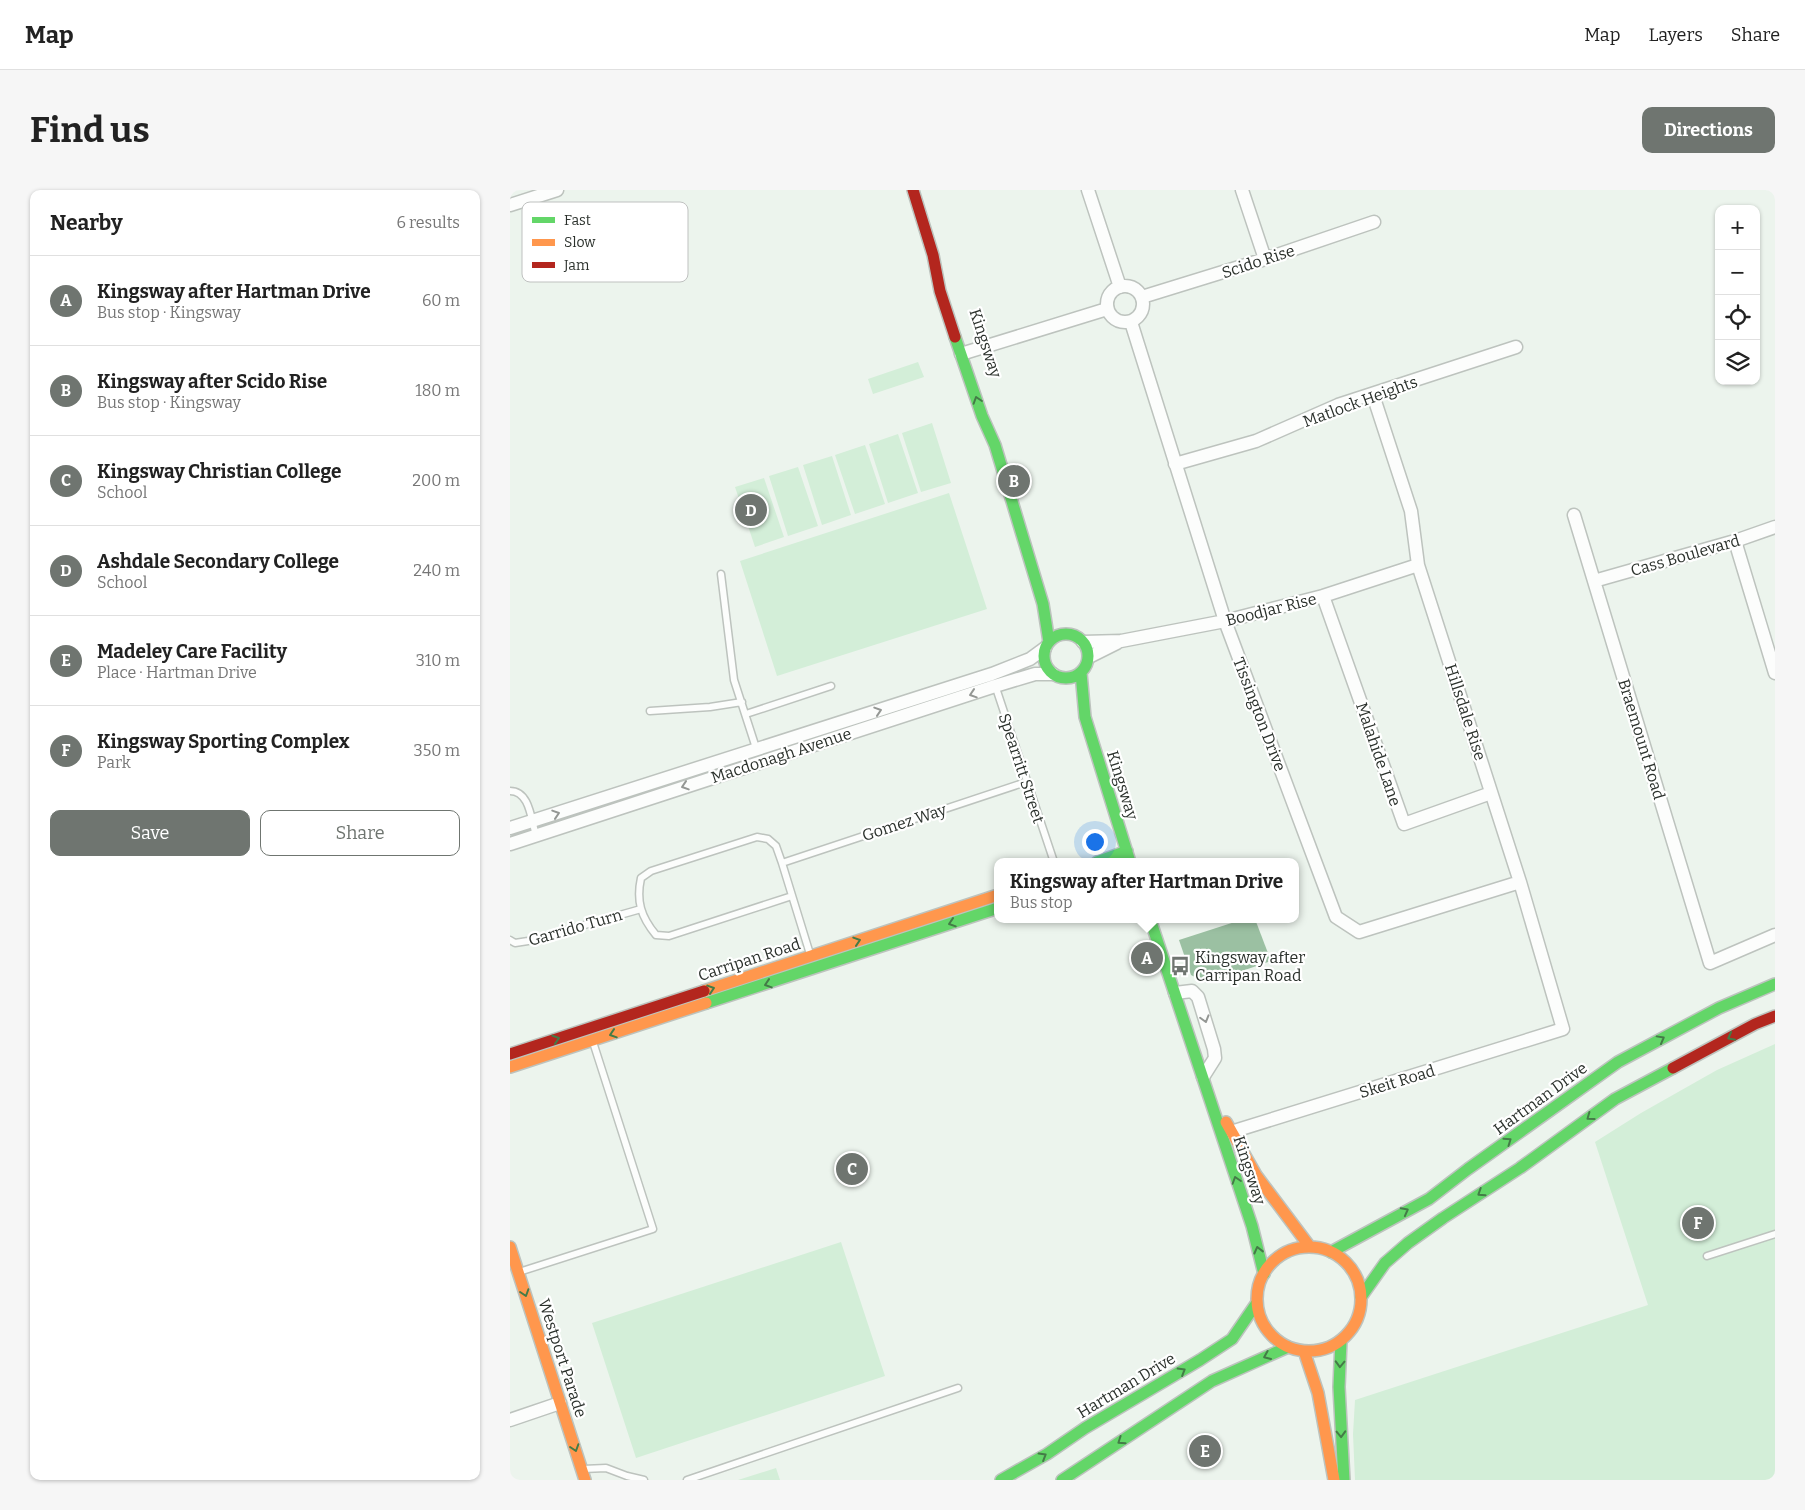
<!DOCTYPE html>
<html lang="en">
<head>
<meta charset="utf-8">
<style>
  :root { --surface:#fff; --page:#f6f6f6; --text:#222; --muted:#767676; --line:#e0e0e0; --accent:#6f7570 }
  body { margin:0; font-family:Bitter,serif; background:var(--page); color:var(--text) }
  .controls { position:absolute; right:15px; top:15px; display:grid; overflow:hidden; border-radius:10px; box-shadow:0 1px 4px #0004 }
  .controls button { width:45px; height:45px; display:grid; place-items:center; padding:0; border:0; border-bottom:1px solid var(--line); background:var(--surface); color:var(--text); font:25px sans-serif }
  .you { position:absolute; left:584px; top:651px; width:18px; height:18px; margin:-12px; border:4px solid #fff; border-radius:50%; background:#1a73e8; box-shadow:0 0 0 8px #1a73e833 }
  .badge { display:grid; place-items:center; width:32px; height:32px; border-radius:50%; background:var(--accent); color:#fff; font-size:16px; font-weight:700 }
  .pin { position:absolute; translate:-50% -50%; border:2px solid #fff; box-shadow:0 1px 5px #0006 }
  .popup { position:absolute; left:484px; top:668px; width:305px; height:65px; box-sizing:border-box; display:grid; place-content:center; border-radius:10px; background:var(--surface); filter:drop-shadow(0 1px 4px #0005); font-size:16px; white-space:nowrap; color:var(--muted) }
  .popup b { font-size:19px; color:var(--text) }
  .popup::after { content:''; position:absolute; left:50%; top:100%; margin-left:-10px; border:10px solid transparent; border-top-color:var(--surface) }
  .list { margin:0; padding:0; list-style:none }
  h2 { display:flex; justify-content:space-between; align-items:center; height:65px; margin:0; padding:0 20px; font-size:21px }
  h2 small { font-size:16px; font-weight:400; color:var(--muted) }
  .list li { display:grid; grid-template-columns:32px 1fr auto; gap:15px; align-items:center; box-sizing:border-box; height:90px; padding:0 20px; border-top:1px solid var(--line) }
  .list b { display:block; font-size:19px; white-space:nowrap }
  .list p { margin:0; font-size:16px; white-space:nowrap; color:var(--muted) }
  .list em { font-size:16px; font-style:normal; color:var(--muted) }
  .actions { display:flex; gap:10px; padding:15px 20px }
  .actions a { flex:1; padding:11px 0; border:1px solid var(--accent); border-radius:10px; text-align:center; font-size:18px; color:var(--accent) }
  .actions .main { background:var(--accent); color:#fff }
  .icon { flex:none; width:28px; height:28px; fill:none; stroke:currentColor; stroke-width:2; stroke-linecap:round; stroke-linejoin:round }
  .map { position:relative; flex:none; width:1265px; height:1290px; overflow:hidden; border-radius:10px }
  header { display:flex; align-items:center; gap:30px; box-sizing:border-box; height:70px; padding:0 25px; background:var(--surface); border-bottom:1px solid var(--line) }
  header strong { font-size:24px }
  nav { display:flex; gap:28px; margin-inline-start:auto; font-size:18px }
  .intro { display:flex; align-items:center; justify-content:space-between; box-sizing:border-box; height:120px; padding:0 30px }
  h1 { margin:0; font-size:35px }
  .button { padding:12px 22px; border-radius:10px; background:var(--accent); color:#fff; font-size:18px; font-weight:700 }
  main { display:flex; gap:30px; padding:0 30px }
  aside { flex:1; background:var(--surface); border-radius:10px; box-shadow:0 1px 4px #0004 }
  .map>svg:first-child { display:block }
</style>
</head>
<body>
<header>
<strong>Map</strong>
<nav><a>Map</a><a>Layers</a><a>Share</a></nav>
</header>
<div class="intro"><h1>Find us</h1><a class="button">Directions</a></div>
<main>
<aside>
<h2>Nearby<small>6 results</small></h2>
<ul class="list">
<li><span class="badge">A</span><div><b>Kingsway after Hartman Drive</b><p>Bus stop · Kingsway</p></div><em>60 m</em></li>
<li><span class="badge">B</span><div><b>Kingsway after Scido Rise</b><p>Bus stop · Kingsway</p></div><em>180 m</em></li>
<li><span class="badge">C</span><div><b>Kingsway Christian College</b><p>School</p></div><em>200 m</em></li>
<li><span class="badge">D</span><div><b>Ashdale Secondary College</b><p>School</p></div><em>240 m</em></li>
<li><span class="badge">E</span><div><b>Madeley Care Facility</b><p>Place · Hartman Drive</p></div><em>310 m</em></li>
<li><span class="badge">F</span><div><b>Kingsway Sporting Complex</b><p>Park</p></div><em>350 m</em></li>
</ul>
<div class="actions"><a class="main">Save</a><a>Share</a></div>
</aside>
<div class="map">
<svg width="1265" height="1290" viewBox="0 0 1265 1290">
  <rect width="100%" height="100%" fill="#ecf4ed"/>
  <path fill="#d3eed8" d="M408 172 414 187 363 204 358 189Z
    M422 233 441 293 411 302 392 243Z
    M388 244 408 303 378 313 359 254Z
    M355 255 375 314 345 324 325 265Z
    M322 266 341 325 312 335 293 275Z
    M288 277 308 336 278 346 259 286Z
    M254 288 274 347 245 357 225 297Z
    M439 303 477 419 267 486 230 371Z
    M1265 854V1290H845L843 1244 845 1210 1138 1115 1085 952 1131 923 1207 880Z
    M331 1052 375 1186 126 1268 82 1133Z
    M266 1278 270 1290H228Z"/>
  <path fill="#9bc0a2" d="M734 729H745L761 771 697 793 681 785 669 750Z"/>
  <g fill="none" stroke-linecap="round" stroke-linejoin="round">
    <defs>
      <path id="lane" d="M211 384 224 490 247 561
        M485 495 544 672
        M140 521 200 517 232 512
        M236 524 321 496
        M0 601C20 601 21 630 26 645
        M272 673 516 592
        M282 706 159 746 146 745C131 727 126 711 131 688L141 681 247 647 258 649 266 656 272 673 300 764
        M0 750 5 753 18 751 131 719
        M1197 1066 1265 1044
        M9 1082 143 1039 83 852
        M73 1279 96 1278 117 1286 134 1290
        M177 1290 448 1198"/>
      <path id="street" d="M578 0 610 97
        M732 0 755 69
        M0 15 47 0
        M597 114a18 18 0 1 1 36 0a18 18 0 1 1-36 0Z
        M632 107 755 69 864 32
        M621 132 715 431 826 727 849 742 1010 692
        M451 164 597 119
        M665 274 746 251 828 215 1006 157
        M1064 325 1200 773 1265 745
        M1225 351 1265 483
        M1084 391 1225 351 1265 337
        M813 406 894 634 981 603
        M573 452 611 451 715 431 813 406 908 375
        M579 467 607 453
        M0 638 482 484 520 469 535 458
        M0 654 485 496 525 484H543
        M665 803 682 801 688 807 704 859 705 868 693 887
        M721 942 1053 839 1010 692 908 375 901 321 863 205
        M0 1230 50 1213"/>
      <path id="fast" d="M445 147 472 226 485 255 533 414 539 452
        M534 466a22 22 0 1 1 44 0a22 22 0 1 1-44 0Z
        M571 483 575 527 620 672
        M587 672 617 661
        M640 729 742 1036 754 1084
        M196 813 488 718
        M821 1062 919 1009 958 979 1108 872 1209 818 1265 794
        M851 1107 875 1073 898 1053 933 1028 1010 978 1105 909 1163 878
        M831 1151 829 1197 834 1290
        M491 1290 537 1264 575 1238 690 1170 722 1149 746 1114
        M552 1290 702 1191 778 1157"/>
      <path id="slow" d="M194 801 488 705
        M0 877 196 813
        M716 932 746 985 800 1057
        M0 1057 75 1290
        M747 1109a52 52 0 1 1 104 0a52 52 0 1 1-104 0Z
        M794 1161 808 1203 824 1290"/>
      <path id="jam" d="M403 0 423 65 430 101 445 147
        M0 864 194 801
        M1163 878 1245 834 1265 826"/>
    </defs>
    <use href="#lane" stroke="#bdc3be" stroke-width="9"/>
    <use href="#street" stroke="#bdc3be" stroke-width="15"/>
    <use href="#fast" stroke="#bdc3be" stroke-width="14"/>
    <use href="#slow" stroke="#bdc3be" stroke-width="14"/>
    <use href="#jam" stroke="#bdc3be" stroke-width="14"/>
    <use href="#lane" stroke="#fcfdfc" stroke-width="6"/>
    <use href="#street" stroke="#fcfdfc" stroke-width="12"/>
    <use href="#fast" stroke="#63d668" stroke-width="11"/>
    <use href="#slow" stroke="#ff974d" stroke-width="11"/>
    <use href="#jam" stroke="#b3261e" stroke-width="11"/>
  </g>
  <defs><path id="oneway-chevron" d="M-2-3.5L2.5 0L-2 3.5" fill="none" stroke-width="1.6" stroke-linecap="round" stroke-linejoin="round" transform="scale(1.25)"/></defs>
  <g stroke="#447b47">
    <use href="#oneway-chevron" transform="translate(467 210) rotate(-108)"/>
    <use href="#oneway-chevron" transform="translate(442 733) rotate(162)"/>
    <use href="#oneway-chevron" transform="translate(347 751) rotate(-18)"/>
    <use href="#oneway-chevron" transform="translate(258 794) rotate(162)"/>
    <use href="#oneway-chevron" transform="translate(201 799) rotate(-18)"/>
    <use href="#oneway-chevron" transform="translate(103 844) rotate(162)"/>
    <use href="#oneway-chevron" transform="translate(1221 847) rotate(152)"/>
    <use href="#oneway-chevron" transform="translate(46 849) rotate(-18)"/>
    <use href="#oneway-chevron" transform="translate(1151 849) rotate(-29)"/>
    <use href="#oneway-chevron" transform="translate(1080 927) rotate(144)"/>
    <use href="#oneway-chevron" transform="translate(998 951) rotate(-35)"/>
    <use href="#oneway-chevron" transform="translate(726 990) rotate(-108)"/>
    <use href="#oneway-chevron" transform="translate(971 1003) rotate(147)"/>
    <use href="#oneway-chevron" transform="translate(895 1021) rotate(-28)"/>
    <use href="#oneway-chevron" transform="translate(748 1060) rotate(-104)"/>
    <use href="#oneway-chevron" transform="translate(15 1103) rotate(72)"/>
    <use href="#oneway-chevron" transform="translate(757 1166) rotate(157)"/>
    <use href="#oneway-chevron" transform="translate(830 1174) rotate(92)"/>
    <use href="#oneway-chevron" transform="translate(672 1181) rotate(-31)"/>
    <use href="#oneway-chevron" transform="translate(831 1244) rotate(88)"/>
    <use href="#oneway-chevron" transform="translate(611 1251) rotate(146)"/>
    <use href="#oneway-chevron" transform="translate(65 1258) rotate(72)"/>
    <use href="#oneway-chevron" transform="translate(533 1266) rotate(-31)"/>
  </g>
  <g stroke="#949794">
    <use href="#oneway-chevron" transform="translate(463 504) rotate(162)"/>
    <use href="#oneway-chevron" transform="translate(368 521) rotate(-18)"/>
    <use href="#oneway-chevron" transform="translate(175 596) rotate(162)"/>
    <use href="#oneway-chevron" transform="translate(46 624) rotate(-18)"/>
    <use href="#oneway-chevron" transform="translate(695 829) rotate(74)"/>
  </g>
  <defs>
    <symbol id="bus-bare" viewBox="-9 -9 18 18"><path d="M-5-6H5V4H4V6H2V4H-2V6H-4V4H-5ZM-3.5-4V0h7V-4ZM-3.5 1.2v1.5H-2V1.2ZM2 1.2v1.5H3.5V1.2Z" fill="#6f7570" stroke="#fff" stroke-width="2.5" paint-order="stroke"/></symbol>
  </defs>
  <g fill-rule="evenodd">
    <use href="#bus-bare" x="656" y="762" width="28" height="28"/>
  </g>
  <g text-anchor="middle" stroke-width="4.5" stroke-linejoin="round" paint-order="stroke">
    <g font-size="16" fill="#2b312c" stroke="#fff">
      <text transform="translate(748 71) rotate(-18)" y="6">Scido Rise</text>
      <text transform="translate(476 153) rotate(72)" y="6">Kingsway</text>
      <text transform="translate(850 211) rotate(-20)" y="6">Matlock Heights</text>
      <text transform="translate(1175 365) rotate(-16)" y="6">Cass Boulevard</text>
      <text transform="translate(761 419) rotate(-14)" y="6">Boodjar Rise</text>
      <text transform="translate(956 522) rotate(72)" y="6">Hillsdale Rise</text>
      <text transform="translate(750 524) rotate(69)" y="6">Tissington Drive</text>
      <text transform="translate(1132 549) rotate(73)" y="6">Braemount Road</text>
      <text transform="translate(869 564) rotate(71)" y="6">Malahide Lane</text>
      <text transform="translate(271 565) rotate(-18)" y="6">Macdonagh Avenue</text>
      <text transform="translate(512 578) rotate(72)" y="6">Spearritt Street</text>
      <text transform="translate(613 595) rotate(73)" y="6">Kingsway</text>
      <text transform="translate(394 632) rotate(-18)" y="6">Gomez Way</text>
      <text transform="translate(65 737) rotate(-16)" y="6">Garrido Turn</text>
      <text transform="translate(239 769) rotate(-18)" y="6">Carripan Road</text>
      <text transform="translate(887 891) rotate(-17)" y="6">Skeit Road</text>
      <text transform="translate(1030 908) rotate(-36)" y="6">Hartman Drive</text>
      <text transform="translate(740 980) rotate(72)" y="6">Kingsway</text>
      <text transform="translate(53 1168) rotate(72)" y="6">Westport Parade</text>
      <text transform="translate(616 1195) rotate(-31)" y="6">Hartman Drive</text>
    </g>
    <g font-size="16" fill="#2b312c" stroke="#fff" text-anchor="start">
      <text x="685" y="773">Kingsway after<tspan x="685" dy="18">Carripan Road</tspan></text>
    </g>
  </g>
  <rect x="12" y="12" width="166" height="80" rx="8" fill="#fff" stroke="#bfc1c0" stroke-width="1"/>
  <rect x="22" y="27" width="23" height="6" fill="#63d668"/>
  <rect x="22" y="49" width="23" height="7" fill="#ff974d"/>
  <rect x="22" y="72" width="23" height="6" fill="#b3261e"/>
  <g font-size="14" fill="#2b312c">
    <text x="54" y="35">Fast</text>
    <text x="54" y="57">Slow</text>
    <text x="54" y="80">Jam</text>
  </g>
</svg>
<div class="controls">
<button>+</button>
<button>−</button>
<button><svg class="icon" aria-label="locate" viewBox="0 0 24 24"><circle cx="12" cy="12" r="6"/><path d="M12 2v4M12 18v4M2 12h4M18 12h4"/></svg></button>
<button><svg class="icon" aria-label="layers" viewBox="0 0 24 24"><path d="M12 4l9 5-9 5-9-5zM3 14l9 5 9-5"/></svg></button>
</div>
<div class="you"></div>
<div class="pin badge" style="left:637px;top:768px">A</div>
<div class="popup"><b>Kingsway after Hartman Drive</b>Bus stop</div>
<div class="pin badge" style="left:504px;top:291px">B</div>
<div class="pin badge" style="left:342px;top:979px">C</div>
<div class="pin badge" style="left:241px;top:320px">D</div>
<div class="pin badge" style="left:695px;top:1261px">E</div>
<div class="pin badge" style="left:1188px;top:1033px">F</div>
</div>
</main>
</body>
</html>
